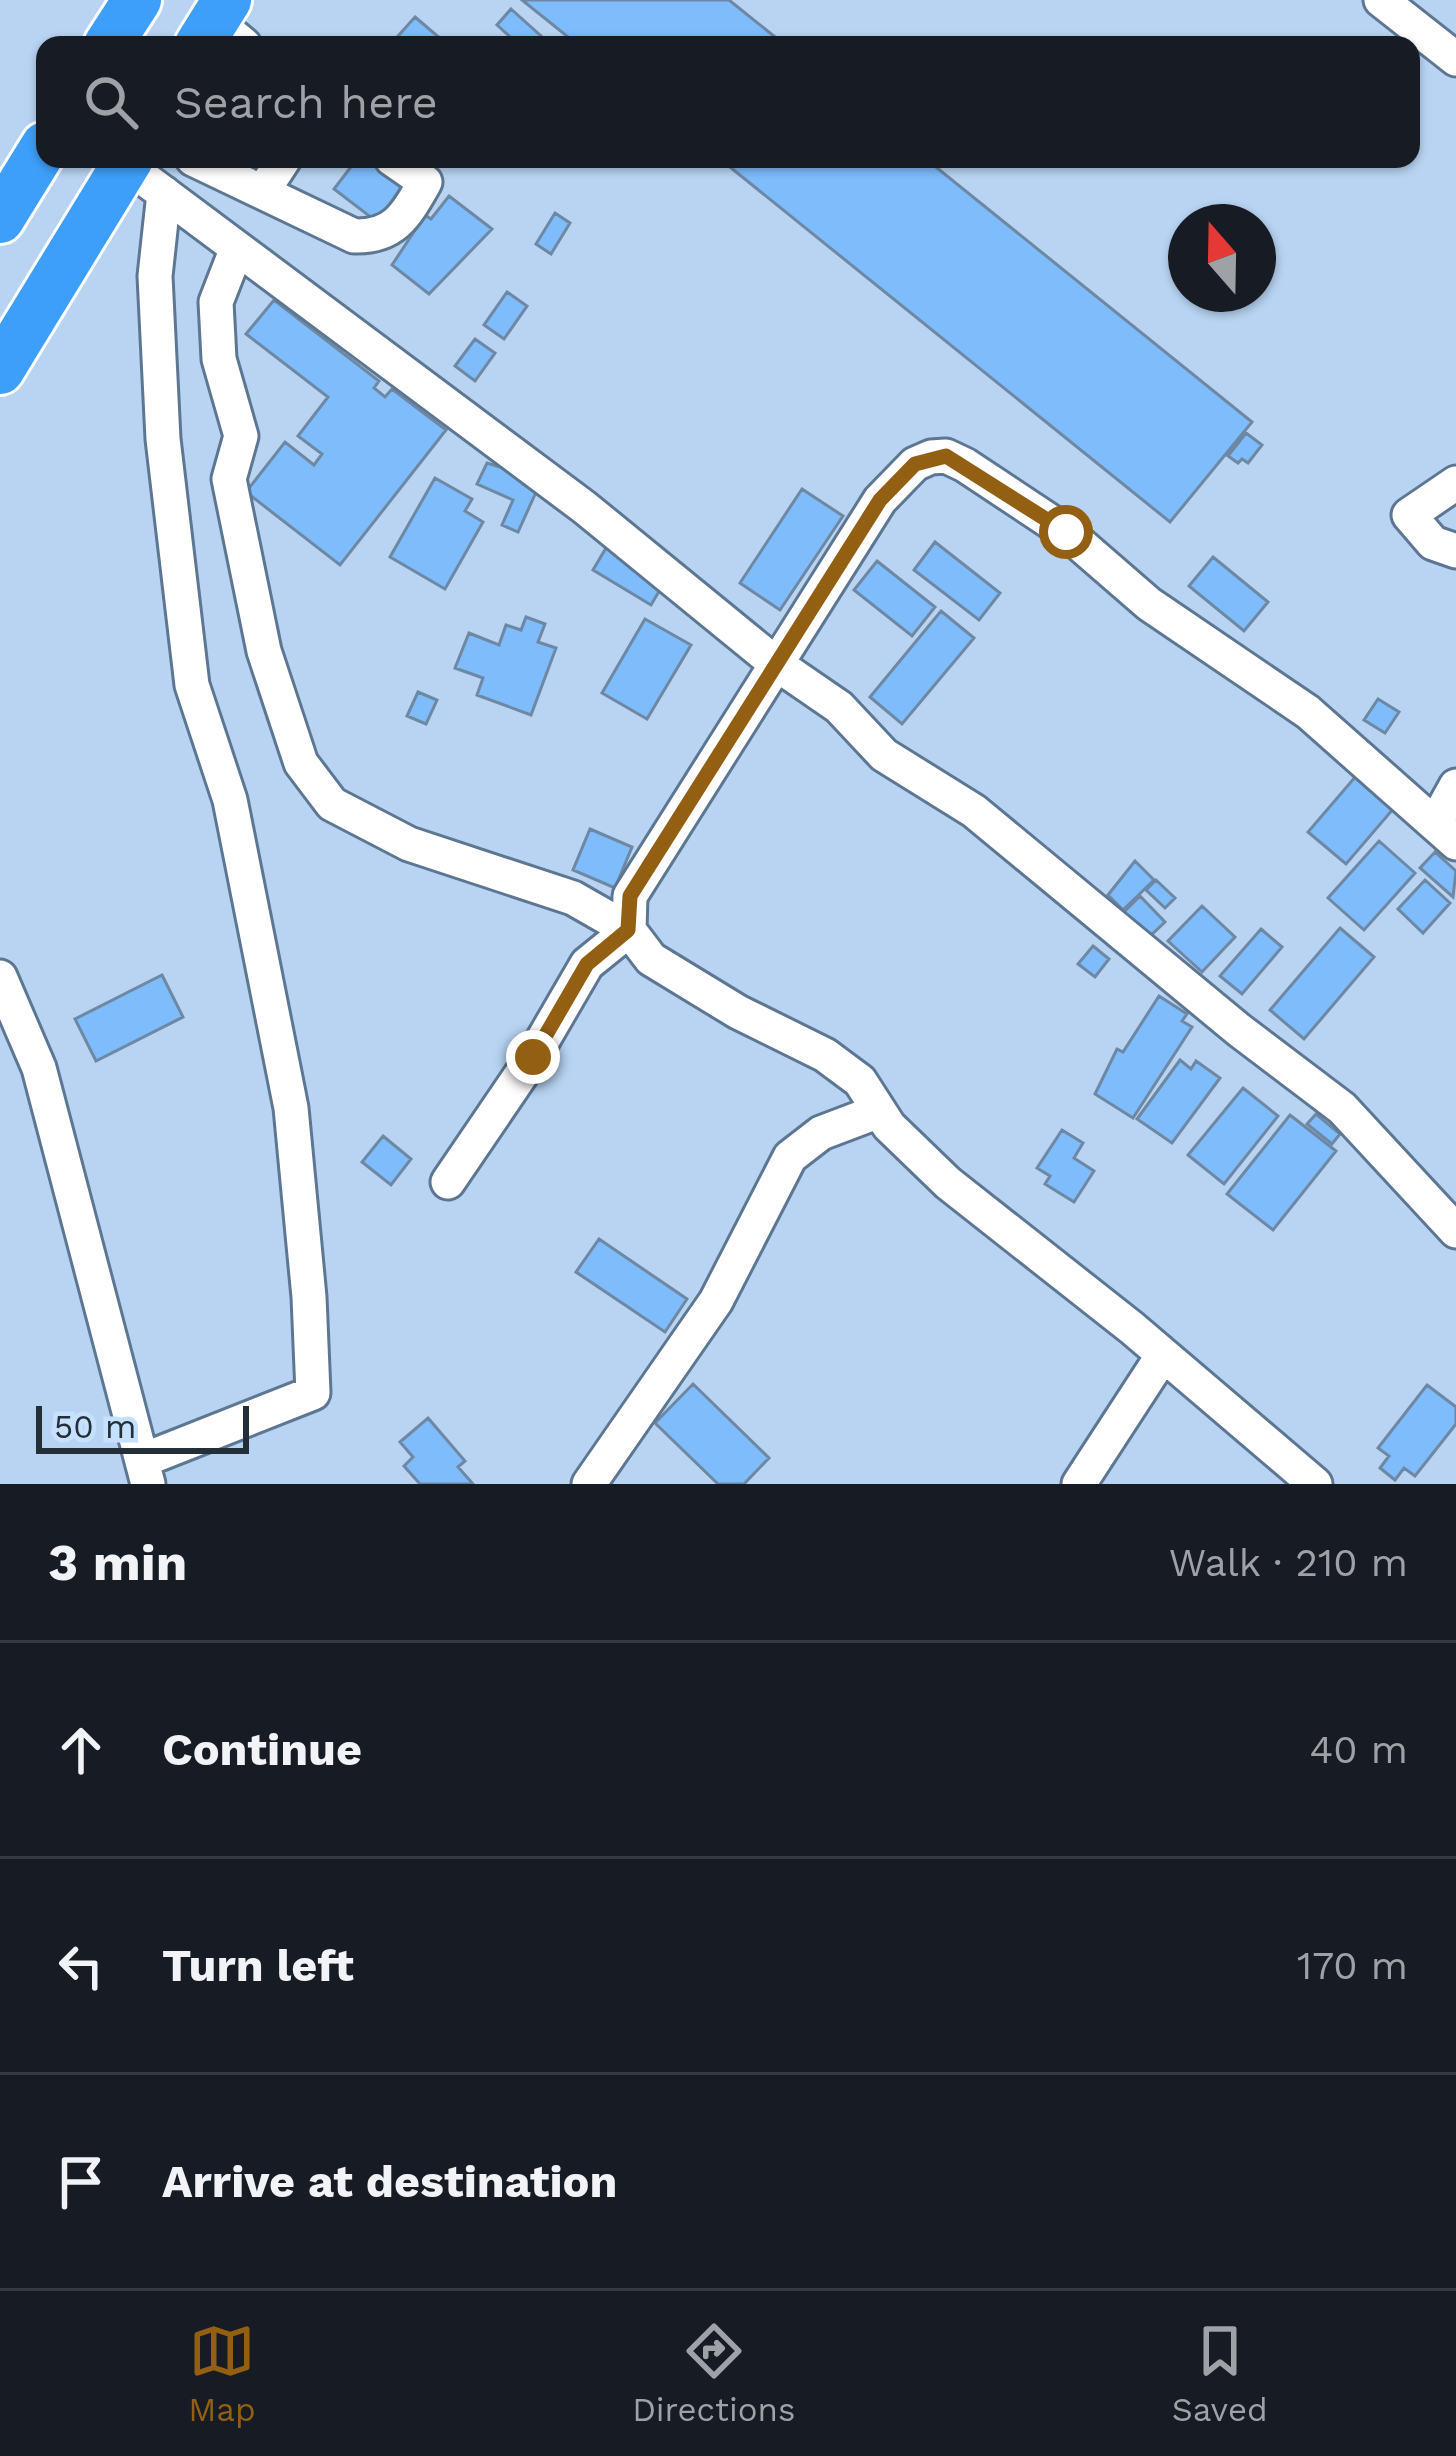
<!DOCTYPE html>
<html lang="en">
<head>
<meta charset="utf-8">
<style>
  :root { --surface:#171b24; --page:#20242c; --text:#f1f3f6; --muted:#9ea1a6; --line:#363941; --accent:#935f13 }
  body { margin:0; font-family:"Work Sans",sans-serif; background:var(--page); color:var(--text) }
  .compass { position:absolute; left:1168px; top:204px; width:108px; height:108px; border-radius:50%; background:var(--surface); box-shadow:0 3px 9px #0004; rotate:340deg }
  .scale { position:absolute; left:36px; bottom:30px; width:213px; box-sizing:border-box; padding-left:12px; border:6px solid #232e39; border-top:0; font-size:33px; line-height:42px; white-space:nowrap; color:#232e39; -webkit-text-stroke:9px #c5e1ff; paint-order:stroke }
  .stop { position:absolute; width:36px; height:36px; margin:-27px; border:9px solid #935f13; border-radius:50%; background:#fff }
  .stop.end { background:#935f13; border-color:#fff; box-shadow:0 3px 12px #0008 }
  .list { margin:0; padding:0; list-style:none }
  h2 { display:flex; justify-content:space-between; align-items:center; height:156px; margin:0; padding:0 48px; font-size:51px }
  h2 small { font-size:39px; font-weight:400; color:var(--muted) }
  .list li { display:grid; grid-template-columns:78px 1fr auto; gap:36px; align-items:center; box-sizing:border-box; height:216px; padding:0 48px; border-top:3px solid var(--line) }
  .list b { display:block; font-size:45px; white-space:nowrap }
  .list em { font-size:39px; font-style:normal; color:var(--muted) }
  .icon { flex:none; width:66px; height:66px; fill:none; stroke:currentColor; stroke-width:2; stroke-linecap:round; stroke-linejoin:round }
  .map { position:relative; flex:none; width:1456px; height:1484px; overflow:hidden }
  .search { position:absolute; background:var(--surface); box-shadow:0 3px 9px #0004; left:36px; right:36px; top:36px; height:132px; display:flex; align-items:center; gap:30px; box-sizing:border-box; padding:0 42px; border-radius:24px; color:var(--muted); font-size:45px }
  .sheet { height:804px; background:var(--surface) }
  nav { display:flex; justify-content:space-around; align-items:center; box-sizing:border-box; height:168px; border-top:3px solid var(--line); background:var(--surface); font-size:33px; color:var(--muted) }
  nav a { display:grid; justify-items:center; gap:6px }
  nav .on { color:var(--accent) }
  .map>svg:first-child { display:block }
</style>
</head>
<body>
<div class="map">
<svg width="1456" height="1484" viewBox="0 0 1456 1484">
  <rect width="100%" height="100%" fill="#b8d4f2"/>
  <path fill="#7ebcfc" stroke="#6e88a4" stroke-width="3" d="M522 0H729L785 45H578Z
    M511 9 541 36 534 45H519L497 25Z
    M415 17 448 45H390Z
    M357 159H371L409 188 381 225 334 189Z
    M720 159H926L1252 422 1170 522Z
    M449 196 492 229 429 294 392 265 425 215 431 219Z
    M555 213 570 223 551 254 536 244Z
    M507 292 527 306 504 339 484 325Z
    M274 300 379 381 374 388 385 397 392 389 446 430 340 565 246 492 285 442 314 465 322 454 298 436 328 397 246 334Z
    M475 339 495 353 475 381 455 366Z
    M1246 433 1262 445 1248 463 1242 459 1238 463 1228 456Z
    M487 463 529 476 525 484 537 490 518 532 502 525 513 500 477 484Z
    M435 478 472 499 465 511 483 522 445 589 390 557Z
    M802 489 843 516 780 610 740 583Z
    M935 542 1000 593 979 620 914 570Z
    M606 548 661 588 651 605 593 570Z
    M1213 557 1268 602 1244 631 1189 586Z
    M877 561 935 607 912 636 854 590Z
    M941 611 974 638 902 724 870 697Z
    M526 617 545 624 538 642 556 648 531 715 477 695 483 678 455 668 469 633 499 645 506 625 521 630Z
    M645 619 691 645 647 719 602 693Z
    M418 692 437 700 426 724 407 716Z
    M1378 699 1399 712 1385 733 1364 720Z
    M1356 776 1394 808 1346 864 1308 832Z
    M590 829 632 847 615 888 573 870Z
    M1379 841 1415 873 1364 930 1328 898Z
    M1435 852 1456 871 1453 897 1420 868Z
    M1135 861 1154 880 1123 910 1108 895Z
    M1156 880 1175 898 1165 908 1146 890Z
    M1425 880 1450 903 1423 933 1398 909Z
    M1140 896 1165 922 1148 938 1124 912Z
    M1202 906 1235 937 1202 972 1168 941Z
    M1340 928 1374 957 1304 1039 1270 1010Z
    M1261 929 1282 947 1242 994 1220 976Z
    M1093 946 1109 959 1095 977 1078 964Z
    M162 975 183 1017 96 1061 75 1019Z
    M1159 996 1187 1014 1182 1021 1192 1027 1133 1118 1095 1094 1117 1049 1123 1052Z
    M1180 1060 1191 1069 1196 1061 1220 1078 1172 1143 1137 1119Z
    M1243 1088 1278 1116 1224 1184 1188 1155Z
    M1316 1114 1340 1134 1332 1144 1307 1124Z
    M1290 1115 1336 1151 1273 1230 1227 1194Z
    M1062 1130 1083 1143 1074 1158 1094 1171 1074 1202 1045 1184 1050 1176 1037 1168Z
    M383 1136 411 1159 391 1185 362 1162Z
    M599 1239 687 1299 665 1332 576 1272Z
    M693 1384 769 1458 744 1484H718L655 1423Z
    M1427 1385 1456 1407V1424L1415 1476 1404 1468 1395 1480 1380 1468 1389 1456 1378 1448Z
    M428 1418 465 1461 458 1467 473 1484H420L404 1466 413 1457 400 1442Z"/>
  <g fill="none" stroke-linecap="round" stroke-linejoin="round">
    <defs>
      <path id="minor" d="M1381 0 1456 59
        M214 20 244 45
        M193 159 354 236C395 237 406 215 425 182L392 159
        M126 165 584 507 775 663 839 707 884 755 974 811 1239 1030 1342 1108 1456 1231
        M263 191 284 159
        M237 248 216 302 219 359 241 436 229 479 264 651 301 763 332 804 409 844 573 898 629 930 587 964 533 1057 448 1182
        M1456 483 1409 515 1433 543 1456 551
        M1436 822 1456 786
        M0 977 39 1068 148 1484
        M156 1455 313 1393 309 1297 291 1108 230 800 192 685 163 439 155 276 164 193
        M589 1484 716 1301 790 1157 821 1133 879 1111
        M1079 1484 1163 1355
        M1315 1484 1132 1328 948 1183 889 1126 860 1081 825 1055 738 1012 651 959 629 930 630 896 880 500 915 464 931 457 946 456 965 465 1066 532 1149 604 1308 712 1456 843"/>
      <path id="highway" d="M108 45 137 0
        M199 45 227 0
        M0 219 45 146
        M0 370 129 159"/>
    </defs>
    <use href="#minor" stroke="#5d7792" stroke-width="39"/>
    <use href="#highway" stroke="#fff" stroke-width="54"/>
    <use href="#minor" stroke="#fff" stroke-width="33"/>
    <use href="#highway" stroke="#3d9ffa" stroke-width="48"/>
  </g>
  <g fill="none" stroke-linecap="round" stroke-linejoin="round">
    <path stroke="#935f13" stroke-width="15" d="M533 1057 587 964 628 930 630 896 880 500 915 464 946 456 1066 532"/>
  </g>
</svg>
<svg class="compass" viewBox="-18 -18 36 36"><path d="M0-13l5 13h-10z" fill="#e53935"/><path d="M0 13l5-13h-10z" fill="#9ea1a6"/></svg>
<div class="scale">50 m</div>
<div class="stop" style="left:1066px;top:532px"></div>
<div class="stop end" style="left:533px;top:1057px"></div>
<div class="search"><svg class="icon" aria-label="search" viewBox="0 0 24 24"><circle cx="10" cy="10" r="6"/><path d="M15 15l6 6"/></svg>Search here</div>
</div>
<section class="sheet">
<h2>3 min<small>Walk · 210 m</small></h2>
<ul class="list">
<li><svg class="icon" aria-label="ahead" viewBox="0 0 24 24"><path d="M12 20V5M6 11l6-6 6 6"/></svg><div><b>Continue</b></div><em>40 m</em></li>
<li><svg class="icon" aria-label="left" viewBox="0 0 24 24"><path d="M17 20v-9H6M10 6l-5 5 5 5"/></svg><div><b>Turn left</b></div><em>170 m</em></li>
<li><svg class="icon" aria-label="arrive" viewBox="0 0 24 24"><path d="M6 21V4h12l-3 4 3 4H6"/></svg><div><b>Arrive at destination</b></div></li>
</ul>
</section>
<nav>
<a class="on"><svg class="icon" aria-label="map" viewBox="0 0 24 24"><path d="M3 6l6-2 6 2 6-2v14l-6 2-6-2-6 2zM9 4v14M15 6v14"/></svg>Map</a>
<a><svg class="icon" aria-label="directions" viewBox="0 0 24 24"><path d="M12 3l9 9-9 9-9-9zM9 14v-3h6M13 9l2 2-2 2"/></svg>Directions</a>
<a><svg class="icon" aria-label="saved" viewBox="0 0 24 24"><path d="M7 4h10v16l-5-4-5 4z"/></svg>Saved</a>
</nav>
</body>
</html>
